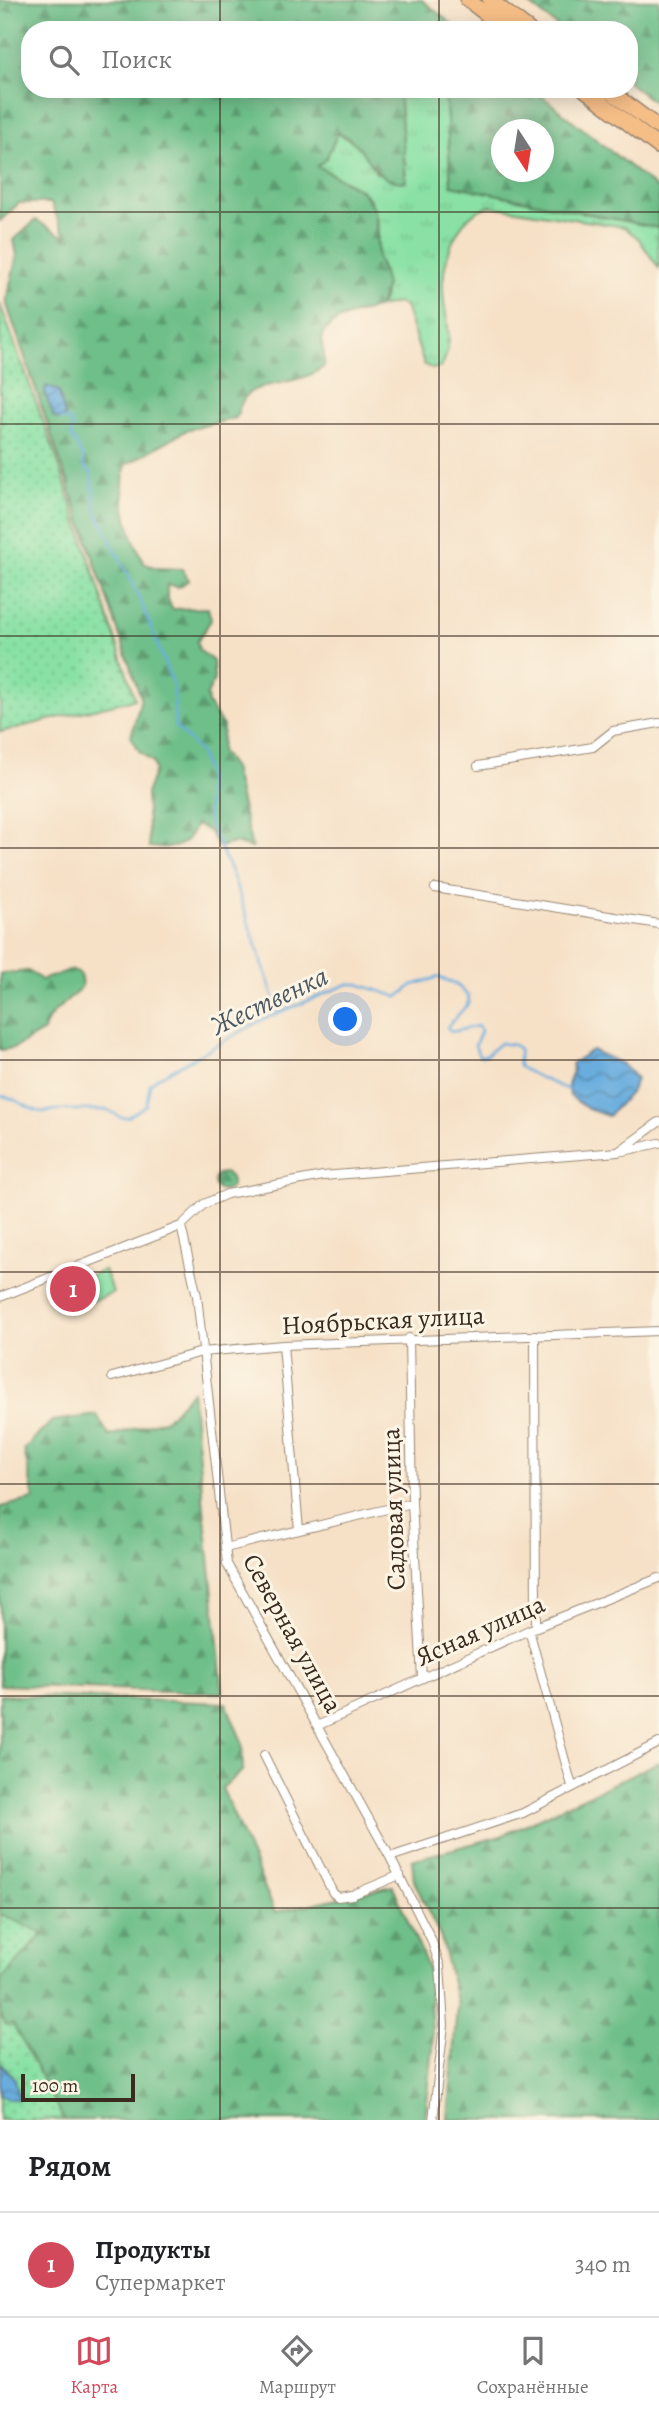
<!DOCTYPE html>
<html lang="ru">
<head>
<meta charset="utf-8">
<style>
  :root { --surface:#fff; --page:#f6f6f6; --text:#202124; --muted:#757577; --line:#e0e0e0; --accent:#d1495b }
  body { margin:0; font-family:Alegreya,serif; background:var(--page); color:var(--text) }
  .compass { position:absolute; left:491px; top:119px; width:63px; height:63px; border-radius:50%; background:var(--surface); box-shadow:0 4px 18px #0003; rotate:168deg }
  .scale { position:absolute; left:21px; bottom:18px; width:114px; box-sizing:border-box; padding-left:7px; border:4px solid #3b2a1e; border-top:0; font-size:19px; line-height:24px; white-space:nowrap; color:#3b2a1e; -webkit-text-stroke:5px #fcf5e5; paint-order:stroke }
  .you { position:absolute; left:346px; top:1020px; width:24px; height:24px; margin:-18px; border:5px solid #fff; border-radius:50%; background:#1a73e8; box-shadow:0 0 0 10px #1a73e833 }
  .badge { display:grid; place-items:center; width:46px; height:46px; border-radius:50%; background:var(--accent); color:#fff; font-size:23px; font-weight:700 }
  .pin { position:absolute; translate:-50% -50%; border:4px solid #fff; box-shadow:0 2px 7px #0006 }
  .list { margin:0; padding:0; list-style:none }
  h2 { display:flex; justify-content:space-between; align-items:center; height:91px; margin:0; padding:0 28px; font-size:30px }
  h2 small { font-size:23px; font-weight:400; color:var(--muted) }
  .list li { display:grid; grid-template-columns:46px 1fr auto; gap:21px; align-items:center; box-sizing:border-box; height:105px; padding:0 28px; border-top:2px solid var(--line) }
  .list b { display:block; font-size:26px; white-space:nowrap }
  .list p { margin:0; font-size:23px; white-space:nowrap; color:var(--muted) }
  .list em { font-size:23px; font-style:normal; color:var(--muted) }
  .icon { flex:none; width:38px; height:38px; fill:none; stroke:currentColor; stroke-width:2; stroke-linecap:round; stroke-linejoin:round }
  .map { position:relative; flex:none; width:659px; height:2120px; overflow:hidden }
  .search { position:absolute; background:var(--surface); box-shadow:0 4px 18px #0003; left:21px; right:21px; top:21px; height:77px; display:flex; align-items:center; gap:18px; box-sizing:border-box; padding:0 24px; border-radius:28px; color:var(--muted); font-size:26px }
  .sheet { height:196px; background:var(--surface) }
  nav { display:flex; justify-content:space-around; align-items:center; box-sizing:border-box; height:98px; border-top:2px solid var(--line); background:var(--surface); font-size:19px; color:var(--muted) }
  nav a { display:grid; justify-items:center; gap:4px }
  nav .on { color:var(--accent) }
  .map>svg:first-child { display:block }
</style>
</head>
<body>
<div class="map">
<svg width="659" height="2120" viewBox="0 0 659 2120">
  <defs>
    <pattern id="grass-tufts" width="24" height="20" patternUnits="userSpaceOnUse" patternTransform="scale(1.75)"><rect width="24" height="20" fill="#89e1a5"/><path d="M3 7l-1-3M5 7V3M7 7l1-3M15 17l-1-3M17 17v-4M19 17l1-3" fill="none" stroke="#77c18e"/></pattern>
    <pattern id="forest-firs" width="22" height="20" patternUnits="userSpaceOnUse" patternTransform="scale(1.75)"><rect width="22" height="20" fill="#6ebf8a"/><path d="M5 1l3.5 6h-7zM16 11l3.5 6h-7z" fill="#5c9b70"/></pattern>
    <pattern id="garden-dots" width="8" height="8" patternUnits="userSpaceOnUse" patternTransform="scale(1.75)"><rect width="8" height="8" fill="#89e1a5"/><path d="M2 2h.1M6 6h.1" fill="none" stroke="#77c18e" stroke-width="1.8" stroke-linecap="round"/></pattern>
    <pattern id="water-waves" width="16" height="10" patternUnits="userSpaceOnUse" patternTransform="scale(1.75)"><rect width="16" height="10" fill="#69adde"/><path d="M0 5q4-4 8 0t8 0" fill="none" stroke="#588db3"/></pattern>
  </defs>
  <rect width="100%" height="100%" fill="#fcf5e5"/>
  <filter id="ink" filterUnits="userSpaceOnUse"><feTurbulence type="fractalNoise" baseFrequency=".0143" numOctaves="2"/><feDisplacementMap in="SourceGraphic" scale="14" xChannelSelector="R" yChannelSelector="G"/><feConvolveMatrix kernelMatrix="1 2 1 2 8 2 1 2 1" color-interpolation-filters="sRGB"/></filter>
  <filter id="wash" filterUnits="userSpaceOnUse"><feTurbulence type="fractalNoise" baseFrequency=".00686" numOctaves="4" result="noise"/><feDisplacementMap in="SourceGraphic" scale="28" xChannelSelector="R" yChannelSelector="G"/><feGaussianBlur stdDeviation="1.57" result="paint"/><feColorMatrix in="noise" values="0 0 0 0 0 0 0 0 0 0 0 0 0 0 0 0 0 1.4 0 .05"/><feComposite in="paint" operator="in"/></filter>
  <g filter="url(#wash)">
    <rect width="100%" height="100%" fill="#f6e1c7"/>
    <path fill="url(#grass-tufts)" stroke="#628662" stroke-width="2" d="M399 89H445L451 185 658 228 659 268 638 238 624 227 491 206C459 212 445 253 443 282 441 312 458 338 441 367L432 369 424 364 405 306 397 303 379 307 385 296 383 271 378 259V222L370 199 361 190 316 166 326 158 337 133 358 144 376 173 406 182Z
      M104 1270 113 1293 90 1302 81 1279Z"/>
    <path fill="url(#forest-firs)" stroke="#547454" stroke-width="2" fill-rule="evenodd" d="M0 0H422L459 30H30V89H399L406 182C366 183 371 144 338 133L326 159 317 166 361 190 375 210 378 259 386 284 379 307C362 313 319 318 322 344 323 352 325 357 324 366 303 386 255 381 245 397 241 403 238 411 236 418L187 430 126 465C117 495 130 536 144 563L156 568 182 569 189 580 179 587 167 585V597L172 609 208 608 211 620 197 642 199 650 213 661 214 679 207 695 208 704 223 726 221 751 233 768 252 848 234 843 218 847 210 832 196 824C186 849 174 849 149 847L146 794 155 770 153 762 140 752 131 737 141 698 6 302 17 255 14 240 36 220 66 238 51 203H19L0 221Z
      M524 0H659V106L629 83V30H562Z
      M445 89H533L659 190 658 228 451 185ZM502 130H544V172H502Z
      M70 970 80 974 82 986C68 1004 49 1009 44 1031L14 1048 0 1050V974L28 971 42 980Z
      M214 1182a9 9 0 1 1 18 0a9 9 0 1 1-18 0Z
      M192 1391 223 1693 0 1685V1507L34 1499 24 1449 52 1421 97 1415 109 1436 167 1419Z
      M0 1695 226 1703 242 1742 243 1770 222 1788 275 1912 393 1886 428 1968 433 2048 425 2120H64L13 2024 6 2026 0 2014 1 1980 43 1934 0 1914Z
      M659 1762V2120H448L457 2005 441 1938 414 1881 412 1860 501 1836Z"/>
    <path fill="url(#garden-dots)" stroke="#628662" stroke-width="2" d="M0 304 56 456 135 699 0 732Z
      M0 1914 43 1933 1 1980 0 1988Z
      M0 2014 6 2025 13 2024 64 2120H0Z"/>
    <path fill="url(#water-waves)" stroke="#526c7e" stroke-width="2" d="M46 386 59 391 65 417 57 419 53 416C52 406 42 396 46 386Z
      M592 1050 622 1064 636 1078 632 1091 608 1116 588 1109 570 1096 568 1085 573 1071 571 1064Z
      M0 2063 15 2079 19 2099H8L0 2094Z"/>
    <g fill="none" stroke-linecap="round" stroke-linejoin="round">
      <path stroke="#69adde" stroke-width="2.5" d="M61 419 68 420 73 426 71 436 83 457V466L91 473 96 511 139 597 174 687 175 726 200 752 207 775 208 821 232 874 279 1013
        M0 1096C20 1096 34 1119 54 1110H108L120 1117H128L146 1105 150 1084 157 1078 264 1019 348 984H358L398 997 413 985 439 977 458 986 469 997 468 1004 447 1027 451 1032 478 1026 481 1031 475 1045 479 1056 486 1055 500 1043 514 1045 519 1049C520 1054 518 1062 519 1066 521 1070 565 1089 570 1090"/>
    </g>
  </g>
  <g filter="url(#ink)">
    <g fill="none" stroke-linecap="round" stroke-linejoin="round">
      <defs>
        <path id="street" d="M478 766 593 747 613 731 659 723
          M435 888 659 924
          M624 1151 659 1143
          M181 1226 197 1296 227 1564 390 1857 431 1939 440 1966 444 2025 433 2120
          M0 1297 181 1226 204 1204 227 1194 323 1176 618 1152 659 1122
          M535 1335 536 1627
          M409 1338 412 1503 422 1678
          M283 1345 299 1530
          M112 1377 202 1352 283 1345 659 1331
          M225 1548 412 1503
          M529 1630 572 1786
          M319 1725 529 1630 659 1578
          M264 1755 333 1893 338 1897 352 1895 400 1875
          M390 1857 523 1813 659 1743"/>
        <path id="primary" d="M468 0 507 30
          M490 0 529 30
          M584 89 659 147
          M607 89 659 128"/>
      </defs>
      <use href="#street" stroke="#988672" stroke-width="10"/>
      <use href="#primary" stroke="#988672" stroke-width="17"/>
      <use href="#street" stroke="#fff" stroke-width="8"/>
      <use href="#primary" stroke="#f6be87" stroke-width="14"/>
    </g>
  </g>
  <path fill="none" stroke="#3b2a1e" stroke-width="2" stroke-opacity="0.55" d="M220 0V30M439 0V30M220 89V2120M439 89V2120M0 212H659M0 424H659M0 636H659M0 848H659M0 1060H659M0 1272H659M0 1484H659M0 1696H659M0 1908H659"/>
  <g text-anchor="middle" stroke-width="6" stroke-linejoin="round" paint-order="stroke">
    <g font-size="26" fill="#3b2a1e" stroke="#fcf5e5">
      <text transform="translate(383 1320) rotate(-3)" y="9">Ноябрьская улица</text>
      <text transform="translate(393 1509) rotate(-92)" y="9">Садовая улица</text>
      <text transform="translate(480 1630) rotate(-24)" y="9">Ясная улица</text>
      <text transform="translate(293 1633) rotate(61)" y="9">Северная улица</text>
    </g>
    <g font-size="28" font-style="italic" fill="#4b5861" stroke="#fcf5e5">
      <text transform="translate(269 1000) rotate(-25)" y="10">Жественка</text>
    </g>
  </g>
</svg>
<svg class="compass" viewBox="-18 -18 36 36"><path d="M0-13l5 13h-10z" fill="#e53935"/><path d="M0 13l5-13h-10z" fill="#757577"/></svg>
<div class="scale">100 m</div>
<div class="you"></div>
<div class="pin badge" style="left:73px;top:1289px">1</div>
<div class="search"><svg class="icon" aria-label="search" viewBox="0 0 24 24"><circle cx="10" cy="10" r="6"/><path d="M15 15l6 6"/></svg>Поиск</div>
</div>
<section class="sheet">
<h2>Рядом<small></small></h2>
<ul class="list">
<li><span class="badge">1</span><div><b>Продукты</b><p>Супермаркет</p></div><em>340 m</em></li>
</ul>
</section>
<nav>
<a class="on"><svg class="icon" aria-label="map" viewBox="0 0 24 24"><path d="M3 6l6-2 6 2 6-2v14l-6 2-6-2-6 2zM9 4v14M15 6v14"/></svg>Карта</a>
<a><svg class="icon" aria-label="directions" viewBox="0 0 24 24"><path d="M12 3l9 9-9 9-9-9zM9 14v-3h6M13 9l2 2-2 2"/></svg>Маршрут</a>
<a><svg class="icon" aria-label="saved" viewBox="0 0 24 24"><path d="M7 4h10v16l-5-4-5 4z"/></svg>Сохранённые</a>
</nav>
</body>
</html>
